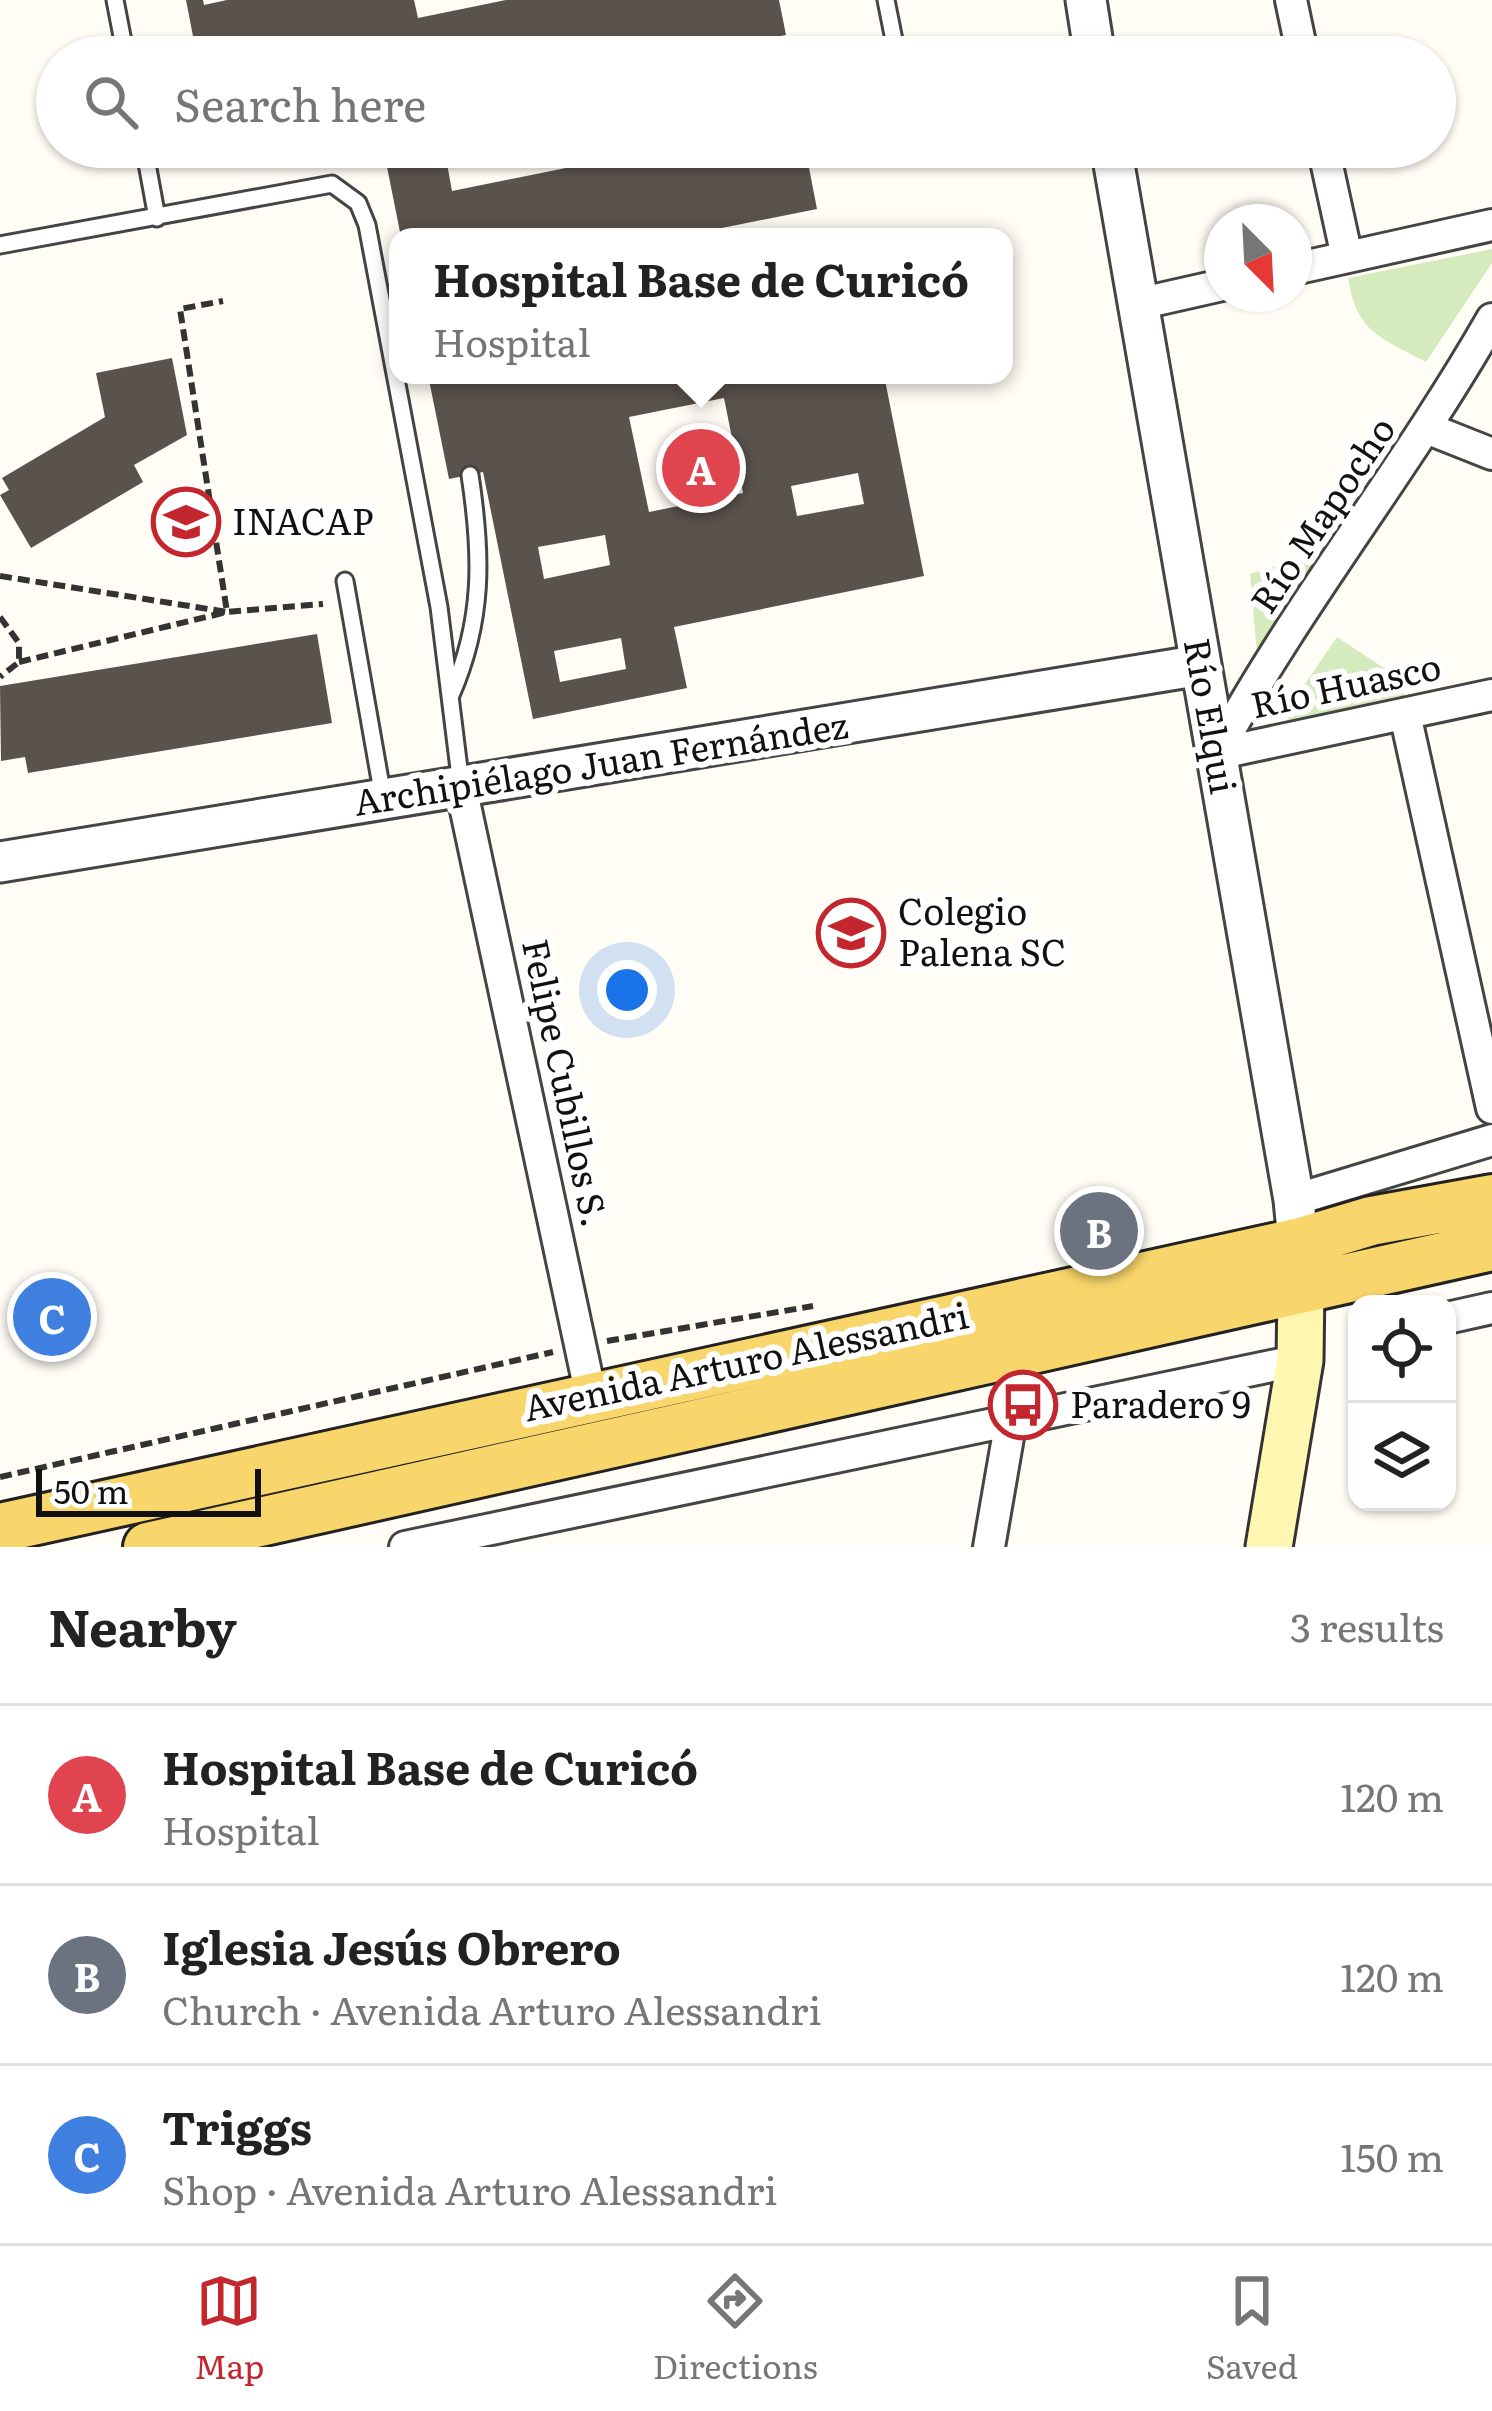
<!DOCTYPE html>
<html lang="en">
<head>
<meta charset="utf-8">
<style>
  :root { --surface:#fff; --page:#f6f6f6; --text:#222; --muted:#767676; --line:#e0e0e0; --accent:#c4262e }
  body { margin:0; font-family:Literata,serif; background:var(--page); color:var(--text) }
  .controls { position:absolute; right:36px; bottom:36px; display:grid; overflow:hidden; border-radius:24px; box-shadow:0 3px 9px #0004 }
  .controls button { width:108px; height:108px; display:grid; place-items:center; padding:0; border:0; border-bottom:3px solid var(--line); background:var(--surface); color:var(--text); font:60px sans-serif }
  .compass { position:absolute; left:1204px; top:204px; width:108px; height:108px; border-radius:50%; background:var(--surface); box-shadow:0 3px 9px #0004; rotate:156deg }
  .scale { position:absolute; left:36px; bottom:30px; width:225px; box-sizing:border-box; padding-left:12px; border:6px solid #111; border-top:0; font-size:33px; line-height:42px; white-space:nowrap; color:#111; -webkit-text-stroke:9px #fff; paint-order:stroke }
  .you { position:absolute; left:627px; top:990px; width:42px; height:42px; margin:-30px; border:9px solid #fff; border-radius:50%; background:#1a73e8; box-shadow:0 0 0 18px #1a73e833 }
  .badge { display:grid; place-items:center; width:78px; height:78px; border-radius:50%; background:var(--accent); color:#fff; font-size:39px; font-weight:700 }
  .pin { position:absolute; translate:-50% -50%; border:6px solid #fff; box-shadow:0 3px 12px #0006 }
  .popup { position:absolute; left:389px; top:228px; width:624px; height:156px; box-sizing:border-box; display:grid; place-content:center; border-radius:24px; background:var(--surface); filter:drop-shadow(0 3px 9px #0005); font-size:39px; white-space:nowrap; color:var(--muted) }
  .popup b { font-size:45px; color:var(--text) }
  .popup::after { content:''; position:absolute; left:50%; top:100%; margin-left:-24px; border:24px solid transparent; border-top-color:var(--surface) }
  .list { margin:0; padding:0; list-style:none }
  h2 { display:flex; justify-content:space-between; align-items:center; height:156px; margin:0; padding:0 48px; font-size:51px }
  h2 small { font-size:39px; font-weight:400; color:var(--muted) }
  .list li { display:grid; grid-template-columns:78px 1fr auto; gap:36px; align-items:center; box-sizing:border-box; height:180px; padding:0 48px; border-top:3px solid var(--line) }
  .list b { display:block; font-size:45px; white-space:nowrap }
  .list p { margin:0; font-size:39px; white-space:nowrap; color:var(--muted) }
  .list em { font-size:39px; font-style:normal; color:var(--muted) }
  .icon { flex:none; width:66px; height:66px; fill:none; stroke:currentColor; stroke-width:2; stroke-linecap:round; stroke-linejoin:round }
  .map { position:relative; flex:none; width:1492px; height:1547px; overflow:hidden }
  .search { position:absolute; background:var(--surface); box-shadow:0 3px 9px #0004; left:36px; right:36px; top:36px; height:132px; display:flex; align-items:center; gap:30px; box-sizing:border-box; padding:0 42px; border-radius:66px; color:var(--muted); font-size:45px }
  .sheet { height:696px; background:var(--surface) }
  nav { display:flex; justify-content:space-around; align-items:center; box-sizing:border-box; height:168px; border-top:3px solid var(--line); background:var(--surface); font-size:33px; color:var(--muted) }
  nav a { display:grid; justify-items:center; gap:6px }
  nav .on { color:var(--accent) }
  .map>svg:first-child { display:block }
</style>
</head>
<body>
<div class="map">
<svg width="1492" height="1547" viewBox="0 0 1492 1547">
  <rect width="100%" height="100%" fill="#fffdf5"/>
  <path fill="#d5ebbd" d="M1492 249V263L1426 362C1380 337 1357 333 1348 278Z
    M1298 559 1326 570 1267 657 1257 653 1250 574Z
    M1337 637 1399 678 1407 705 1291 728 1286 712Z"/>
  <path fill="#5a524d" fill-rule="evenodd" d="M186 0H203L204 5 227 0H414L418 18 506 0H779L786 35 676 57H197Z
    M383 147H444L452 191 669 147H805L817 209 677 237H401Z
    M172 358 187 435 134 465 143 482 31 548 0 495 9 490 2 478 105 417 96 373Z
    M428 375H884L924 576 674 627 687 688 533 719 483 472 449 479ZM724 398 743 493 649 512 629 417ZM858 473 864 504 797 516 791 486ZM605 535 610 565 544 579 538 547ZM621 638 626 669 560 682 554 651Z
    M317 634 332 723 28 773 25 757 1 761 0 686Z"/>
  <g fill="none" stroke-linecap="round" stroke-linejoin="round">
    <defs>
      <path id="service" d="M115 0 126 57
        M886 0 896 50
        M144 147 157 218
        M0 245 332 184 358 203 367 225 439 607 461 785
        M345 581 383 797
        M451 695C484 620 482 554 470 475"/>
      <path id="minor" d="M1291 0 1303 57
        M1323 147 1347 257
        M1294 269 1492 225
        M1138 304 1222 285
        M1429 429 1492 454
        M1405 714 1492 1108
        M1216 754C1298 603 1407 468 1492 319
        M1216 754 1492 695
        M461 787 591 1396
        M1294 1200 1492 1140
        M1447 1318 1492 1308
        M405 1547 1300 1360
        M989 1547 1011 1420"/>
      <path id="tertiary" d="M1086 0 1095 57
        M1111 147 1294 1200 1301 1271
        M0 862 1201 665"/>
      <path id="secondary" d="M1269 1547 1300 1360 1301 1286"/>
      <path id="primary" d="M0 1528 1301 1242 1371 1221 1492 1199
        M148 1547 1492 1246"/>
    </defs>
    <use href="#service" stroke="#444" stroke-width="21"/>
    <use href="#minor" stroke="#444" stroke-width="36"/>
    <use href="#tertiary" stroke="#444" stroke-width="45"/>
    <use href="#secondary" stroke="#333" stroke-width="51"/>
    <use href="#primary" stroke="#222" stroke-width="54"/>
    <path stroke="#333" stroke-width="6" stroke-dasharray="12 6" stroke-linecap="butt" d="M0 576 227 612 180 309 223 301
      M0 617 19 643V662L0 677
      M19 662 227 612 323 604
      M607 1341 813 1306
      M0 1477 553 1352"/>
    <use href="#service" stroke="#fff" stroke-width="15"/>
    <use href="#minor" stroke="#fff" stroke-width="30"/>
    <use href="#tertiary" stroke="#fff" stroke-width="39"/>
    <use href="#secondary" stroke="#fff6b0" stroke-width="45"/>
    <use href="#primary" stroke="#f9d66b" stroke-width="48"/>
  </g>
  <defs>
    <symbol id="university-ring" viewBox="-11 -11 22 22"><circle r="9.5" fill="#fff" stroke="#c4262e" stroke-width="1.5"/><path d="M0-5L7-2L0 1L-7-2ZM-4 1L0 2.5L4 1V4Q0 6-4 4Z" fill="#c4262e"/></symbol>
    <symbol id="school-ring" viewBox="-11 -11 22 22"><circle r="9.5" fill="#fff" stroke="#c4262e" stroke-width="1.5"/><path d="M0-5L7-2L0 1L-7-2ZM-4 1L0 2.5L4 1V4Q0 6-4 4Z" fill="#c4262e"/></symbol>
    <symbol id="bus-ring" viewBox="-11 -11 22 22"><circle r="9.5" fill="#fff" stroke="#c4262e" stroke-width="1.5"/><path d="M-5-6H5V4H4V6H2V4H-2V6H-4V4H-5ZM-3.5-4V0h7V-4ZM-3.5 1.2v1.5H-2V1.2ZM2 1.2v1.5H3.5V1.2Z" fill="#c4262e"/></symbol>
  </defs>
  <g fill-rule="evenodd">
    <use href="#university-ring" x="148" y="484" width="76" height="76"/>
    <use href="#school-ring" x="813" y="895" width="76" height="76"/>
    <use href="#bus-ring" x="985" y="1367" width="76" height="76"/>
  </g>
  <g text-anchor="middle" stroke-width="12" stroke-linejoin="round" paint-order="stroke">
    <g font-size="36" fill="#111" stroke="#fff">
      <text transform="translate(1323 515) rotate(-56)" y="13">Río Mapocho</text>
      <text transform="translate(1346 686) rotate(-12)" y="13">Río Huasco</text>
      <text transform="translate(1210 716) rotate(80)" y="13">Río Elqui</text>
      <text transform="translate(601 764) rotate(-9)" y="13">Archipiélago Juan Fernández</text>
      <text transform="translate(565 1083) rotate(78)" y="13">Felipe Cubillos S.</text>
      <text transform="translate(746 1362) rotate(-12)" y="13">Avenida Arturo Alessandri</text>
    </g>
    <g font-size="36" fill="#111" stroke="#fff" text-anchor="start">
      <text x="232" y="535">INACAP</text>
      <text x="898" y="925">Colegio<tspan x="898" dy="41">Palena SC</tspan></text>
      <text x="1070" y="1418">Paradero 9</text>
    </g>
  </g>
</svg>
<div class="controls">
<button><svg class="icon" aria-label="locate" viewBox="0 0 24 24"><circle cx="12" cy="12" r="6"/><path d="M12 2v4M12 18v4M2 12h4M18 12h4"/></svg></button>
<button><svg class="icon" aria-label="layers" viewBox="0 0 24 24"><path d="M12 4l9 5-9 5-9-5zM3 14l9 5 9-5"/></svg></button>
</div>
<svg class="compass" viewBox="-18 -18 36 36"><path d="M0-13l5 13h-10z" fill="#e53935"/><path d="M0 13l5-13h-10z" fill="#767676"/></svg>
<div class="scale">50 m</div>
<div class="you"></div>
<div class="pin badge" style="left:701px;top:468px;background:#e0444e">A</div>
<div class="popup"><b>Hospital Base de Curicó</b>Hospital</div>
<div class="pin badge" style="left:1099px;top:1231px;background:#6b7280">B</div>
<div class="pin badge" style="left:52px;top:1317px;background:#3f7fe0">C</div>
<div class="search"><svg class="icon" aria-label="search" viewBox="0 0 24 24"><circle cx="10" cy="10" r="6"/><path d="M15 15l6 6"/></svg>Search here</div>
</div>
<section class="sheet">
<h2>Nearby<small>3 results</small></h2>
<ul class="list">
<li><span class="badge" style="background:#e0444e">A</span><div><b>Hospital Base de Curicó</b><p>Hospital</p></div><em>120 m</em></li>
<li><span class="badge" style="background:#6b7280">B</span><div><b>Iglesia Jesús Obrero</b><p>Church · Avenida Arturo Alessandri</p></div><em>120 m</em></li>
<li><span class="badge" style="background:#3f7fe0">C</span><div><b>Triggs</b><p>Shop · Avenida Arturo Alessandri</p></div><em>150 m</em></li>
</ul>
</section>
<nav>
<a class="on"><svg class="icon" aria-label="map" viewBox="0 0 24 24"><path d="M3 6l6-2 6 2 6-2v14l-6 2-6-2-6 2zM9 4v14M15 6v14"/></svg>Map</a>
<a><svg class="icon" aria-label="directions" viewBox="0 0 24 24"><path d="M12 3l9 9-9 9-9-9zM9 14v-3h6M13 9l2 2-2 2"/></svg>Directions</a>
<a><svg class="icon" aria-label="saved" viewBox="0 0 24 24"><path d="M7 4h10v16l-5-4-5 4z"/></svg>Saved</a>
</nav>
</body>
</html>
